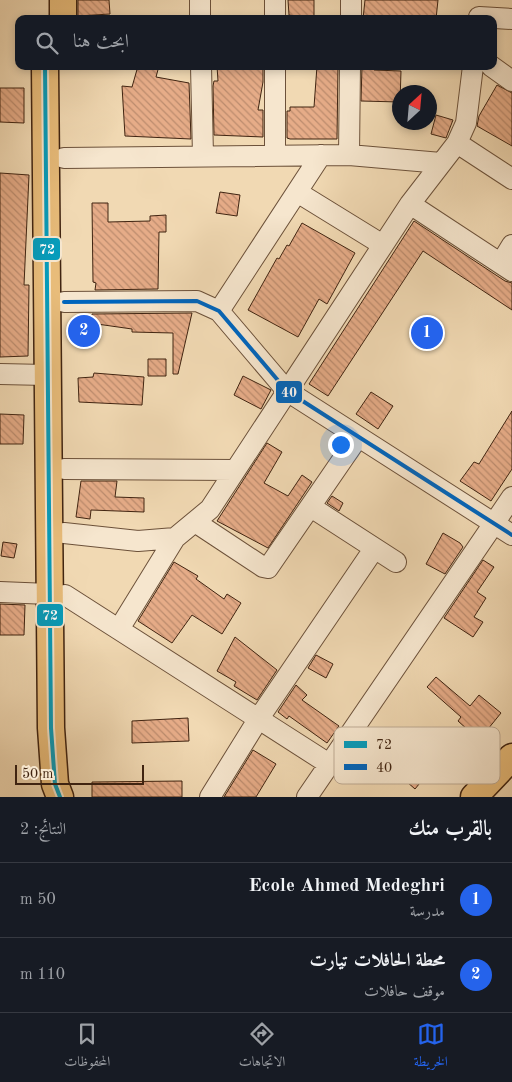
<!DOCTYPE html>
<html lang="ar">
<head>
<meta charset="utf-8">
<style>
  :root { --surface:#171b24; --page:#20242c; --text:#f1f3f6; --muted:#9ea1a6; --line:#363941; --accent:#2563eb }
  body { margin:0; font-family:"Old Standard TT",Amiri,serif; background:var(--page); color:var(--text); direction:rtl }
  .compass { position:absolute; left:392px; top:85px; width:45px; height:45px; border-radius:50%; background:var(--surface); box-shadow:0 2px 8px #0003; rotate:26deg }
  .scale { position:absolute; left:15px; bottom:12px; width:129px; box-sizing:border-box; padding-left:5px; border:2px solid #402411; border-top:0; font-size:14px; line-height:18px; white-space:nowrap; color:#402411; -webkit-text-stroke:4px #f6e6ce; paint-order:stroke }
  .you { position:absolute; left:340px; top:444px; width:18px; height:18px; margin:-12px; border:4px solid #fff; border-radius:50%; background:#1a73e8; box-shadow:0 0 0 8px #1a73e833 }
  .badge { display:grid; place-items:center; width:32px; height:32px; border-radius:50%; background:var(--accent); color:#fff; font-size:16px; font-weight:700 }
  .pin { position:absolute; translate:-50% -50%; border:2px solid #fff; box-shadow:0 1px 5px #0006 }
  .list { margin:0; padding:0; list-style:none }
  h2 { display:flex; justify-content:space-between; align-items:center; height:65px; margin:0; padding:0 20px; font-size:21px }
  h2 small { font-size:16px; font-weight:400; color:var(--muted) }
  .list li { display:grid; grid-template-columns:32px 1fr auto; gap:15px; align-items:center; box-sizing:border-box; height:75px; padding:0 20px; border-top:1px solid var(--line) }
  .list b { display:block; font-size:19px; white-space:nowrap }
  .list p { margin:0; font-size:16px; white-space:nowrap; color:var(--muted) }
  .list em { font-size:16px; font-style:normal; color:var(--muted) }
  .icon { flex:none; width:28px; height:28px; fill:none; stroke:currentColor; stroke-width:2; stroke-linecap:round; stroke-linejoin:round }
  .map { position:relative; flex:none; width:512px; height:797px; overflow:hidden; direction:ltr }
  .search { position:absolute; background:var(--surface); box-shadow:0 2px 8px #0003; left:15px; right:15px; top:15px; height:55px; display:flex; align-items:center; gap:12px; box-sizing:border-box; padding:0 18px; border-radius:10px; color:var(--muted); font-size:19px }
  .sheet { height:215px; background:var(--surface) }
  nav { display:flex; justify-content:space-around; align-items:center; box-sizing:border-box; height:70px; border-top:1px solid var(--line); background:var(--surface); font-size:14px; color:var(--muted) }
  nav a { display:grid; justify-items:center; gap:2px }
  nav .on { color:var(--accent) }
  .map>svg:first-child { display:block }
</style>
</head>
<body>
<div class="map">
<svg width="512" height="797" viewBox="0 0 512 797">
  <defs>
    <pattern id="building-back-hatch" width="6" height="6" patternUnits="userSpaceOnUse" patternTransform="scale(1.25)"><rect width="6" height="6" fill="#e6ac88"/><path d="M-1 5l2 2M0 0l6 6M5-1l2 2" fill="none" stroke="#bc8c6e"/></pattern>
  </defs>
  <rect width="100%" height="100%" fill="#f1d9b3"/>
  <filter id="stains"><feTurbulence type="fractalNoise" baseFrequency=".004" numOctaves="4"/><feColorMatrix values="0 0 0 0 .2 0 0 0 0 .09 0 0 0 0 .02 0 0 0 .5 -.17"/></filter>
  <radialGradient id="worn" r=".72"><stop offset=".6" stop-color="#630" stop-opacity="0"/><stop offset="1" stop-color="#630" stop-opacity=".3"/></radialGradient>
  <path fill="url(#building-back-hatch)" stroke="#402411" d="M78 0H109L110 14 78 16Z
    M288 0H314V19L289 15Z
    M365 0H438L436 19 387 16V19H363Z
    M138 66H159L156 77 189 83 191 139 125 136 122 86 132 87Z
    M217 66H263V82L258 110H263V137L214 135 213 86 214 81H218Z
    M317 66H338L337 139H290L287 138V111H290V107H314Z
    M362 66H374V70L401 71 400 102 361 101Z
    M497 85 512 93V146L477 126 479 116Z
    M0 88H24V123L0 122Z
    M436 115 453 120 446 138 431 134Z
    M0 173 29 175 24 285H29L28 356 0 357Z
    M220 192 240 195 237 216 216 213Z
    M92 203H108V222L150 221V216L166 215V232H159L158 289 95 290 96 283 93 282Z
    M414 221 505 281 512 283V310L423 251 328 396 309 384Z
    M302 223 355 253 327 304 319 299 298 337 248 310 277 258 279 259 287 245 289 246Z
    M192 313 178 374H173V333L132 332V329L90 323 92 314Z
    M148 359H166V376H148Z
    M94 373 144 377 142 405 79 402 78 378 93 377Z
    M243 376 271 390 261 409 234 395Z
    M371 392 393 406 378 429 356 414Z
    M512 411V469L491 501 460 481 474 462 479 464Z
    M0 414 24 415 23 444H0Z
    M267 443 282 452 264 483 288 496 302 475 312 482 268 548 217 521Z
    M81 481H117L115 497 144 498V512L91 510 90 519 76 517Z
    M332 496 343 503 339 511 327 503Z
    M443 533 460 543 463 547 445 574 426 564Z
    M3 542 17 544 14 558 1 556Z
    M483 560 494 567 477 592 486 598 474 617 483 622 473 637 444 618Z
    M174 562 198 576 196 579 224 599 227 594 241 603 222 634 192 615 172 643 138 621Z
    M0 604 25 605 24 635H0Z
    M235 637 277 670 257 700 234 686 236 682 217 671Z
    M316 655 333 664 326 678 308 668Z
    M436 677 470 706 479 695 501 713 479 740 458 721 461 717 427 687Z
    M296 685 307 695 302 700 339 726 327 743 289 716 287 719 278 712Z
    M188 718 189 741 132 743V721Z
    M425 741 442 756 415 789 398 774Z
    M253 750 276 764 256 797H224Z
    M182 781V797H92V782Z"/>
  <g fill="none" stroke-linecap="round" stroke-linejoin="round">
    <defs>
      <path id="minor" d="M200 0V19
        M275 0V19
        M479 17 512 19
        M351 19V0
        M201 66 203 156
        M275 66V156
        M491 66 512 81
        M457 143 512 179
        M349 155 350 66
        M64 158 349 155 441 163
        M297 192 383 245
        M410 204 512 271
        M501 263 512 245
        M64 302 197 301 219 311 287 391 512 535
        M219 311 321 155
        M0 374 46 375
        M64 469 235 470
        M311 507 396 562
        M195 522 263 567 268 568 358 437
        M64 533 138 541 175 538 210 509 410 204 457 143 466 123 473 66
        M0 592 49 594
        M65 595 329 764
        M119 629 175 538
        M210 797 259 718 374 549
        M307 797 512 497"/>
      <path id="major" d="M63 0V19
        M45 66 51 728 55 784 60 797
        M474 797 512 757"/>
    </defs>
    <use href="#minor" stroke="#6c513a" stroke-width="22"/>
    <use href="#major" stroke="#402411" stroke-width="29"/>
    <use href="#minor" stroke="#f6e6ce" stroke-width="20"/>
    <use href="#major" stroke="#e8bc7a" stroke-width="26"/>
    <defs>
      <path id="bus-1" d="M45 66 51 728 55 784 60 797"/>
      <path id="bus-2" d="M64 302 197 301 219 311 287 391 512 535"/>
    </defs>
    <use href="#bus-1" stroke="#f6e6ce" stroke-width="8"/>
    <use href="#bus-2" stroke="#f6e6ce" stroke-width="8"/>
    <use href="#bus-1" stroke="#069cbb" stroke-width="4"/>
    <use href="#bus-2" stroke="#0065bd" stroke-width="4"/>
  </g>
  <rect x="334" y="727" width="166" height="57" rx="8" fill="#f6e6ce" stroke="#bfac95" stroke-width="1"/>
  <rect x="344" y="741" width="23" height="7" fill="#069cbb"/>
  <rect x="344" y="764" width="23" height="6" fill="#0065bd"/>
  <g font-size="14" fill="#402411">
    <text x="376" y="749">72</text>
    <text x="376" y="772">40</text>
  </g>
  <g stroke="#f6e6ce" stroke-width="2">
    <rect x="32" y="237" width="29" height="24" rx="5" fill="#069cbb"/>
    <rect x="275" y="380" width="28" height="24" rx="5" fill="#0065bd"/>
    <rect x="36" y="603" width="28" height="24" rx="5" fill="#069cbb"/>
  </g>
  <g font-size="14" text-anchor="middle" font-weight="bold" fill="#fff">
    <text x="47" y="254">72</text>
    <text x="289" y="397">40</text>
    <text x="50" y="620">72</text>
  </g>
  <rect width="100%" height="100%" filter="url(#stains)"/>
  <rect width="100%" height="100%" fill="url(#worn)"/>
</svg>
<svg class="compass" viewBox="-18 -18 36 36"><path d="M0-13l5 13h-10z" fill="#e53935"/><path d="M0 13l5-13h-10z" fill="#9ea1a6"/></svg>
<div class="scale">50 m</div>
<div class="you"></div>
<div class="pin badge" style="left:427px;top:333px">1</div>
<div class="pin badge" style="left:84px;top:331px">2</div>
<div class="search"><svg class="icon" aria-label="search" viewBox="0 0 24 24"><circle cx="10" cy="10" r="6"/><path d="M15 15l6 6"/></svg>ابحث هنا</div>
</div>
<section class="sheet">
<h2>بالقرب منك<small>النتائج: 2</small></h2>
<ul class="list">
<li><span class="badge">1</span><div><b>Ecole Ahmed Medeghri</b><p>مدرسة</p></div><em>50 m</em></li>
<li><span class="badge">2</span><div><b>محطة الحافلات تيارت</b><p>موقف حافلات</p></div><em>110 m</em></li>
</ul>
</section>
<nav>
<a class="on"><svg class="icon" aria-label="map" viewBox="0 0 24 24"><path d="M3 6l6-2 6 2 6-2v14l-6 2-6-2-6 2zM9 4v14M15 6v14"/></svg>الخريطة</a>
<a><svg class="icon" aria-label="directions" viewBox="0 0 24 24"><path d="M12 3l9 9-9 9-9-9zM9 14v-3h6M13 9l2 2-2 2"/></svg>الاتجاهات</a>
<a><svg class="icon" aria-label="saved" viewBox="0 0 24 24"><path d="M7 4h10v16l-5-4-5 4z"/></svg>المحفوظات</a>
</nav>
</body>
</html>
